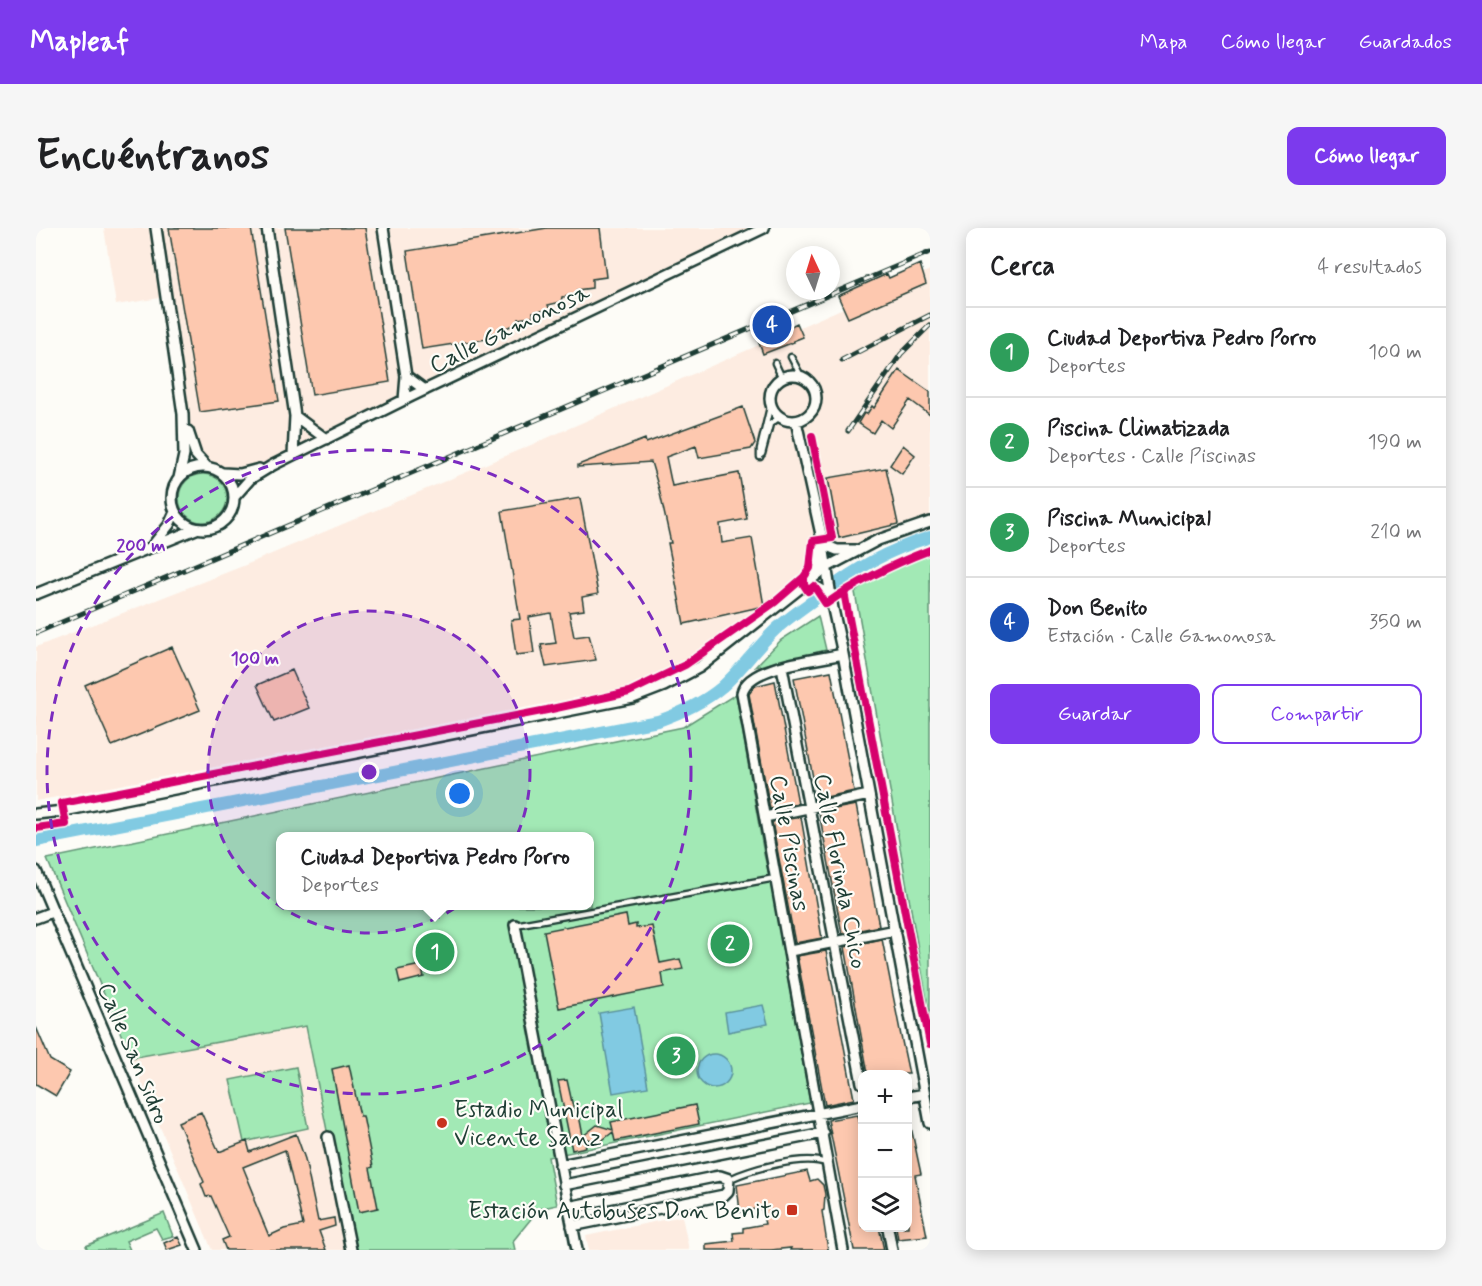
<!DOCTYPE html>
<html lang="es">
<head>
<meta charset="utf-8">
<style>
  :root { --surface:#fff; --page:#f6f6f6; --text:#202124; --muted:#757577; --line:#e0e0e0; --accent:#7c3aed }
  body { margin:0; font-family:Mynerve,sans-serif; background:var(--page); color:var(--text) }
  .controls { position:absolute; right:18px; bottom:18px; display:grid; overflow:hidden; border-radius:12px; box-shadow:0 3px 15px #0003 }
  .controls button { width:54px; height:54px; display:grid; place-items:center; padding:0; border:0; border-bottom:2px solid var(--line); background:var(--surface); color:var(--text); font:30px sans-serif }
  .compass { position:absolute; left:750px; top:18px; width:54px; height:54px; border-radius:50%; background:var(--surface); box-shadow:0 3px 15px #0003; rotate:356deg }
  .you { position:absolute; left:424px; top:566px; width:21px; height:21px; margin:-15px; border:4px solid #fff; border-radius:50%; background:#1a73e8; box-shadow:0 0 0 9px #1a73e833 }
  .badge { display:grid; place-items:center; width:39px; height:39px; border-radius:50%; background:var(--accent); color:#fff; font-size:20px; font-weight:700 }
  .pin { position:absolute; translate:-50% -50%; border:3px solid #fff; box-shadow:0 2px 6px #0006 }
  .popup { position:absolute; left:240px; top:604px; width:318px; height:78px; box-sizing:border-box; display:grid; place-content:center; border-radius:12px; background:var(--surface); filter:drop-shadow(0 2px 4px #0005); font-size:20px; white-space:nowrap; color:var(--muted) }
  .popup b { font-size:22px; color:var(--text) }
  .popup::after { content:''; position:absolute; left:50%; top:100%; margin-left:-12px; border:12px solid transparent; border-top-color:var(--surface) }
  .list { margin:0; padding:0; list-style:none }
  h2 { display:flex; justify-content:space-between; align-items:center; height:78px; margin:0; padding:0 24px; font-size:26px }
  h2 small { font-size:20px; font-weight:400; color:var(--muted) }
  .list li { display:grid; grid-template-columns:39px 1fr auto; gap:18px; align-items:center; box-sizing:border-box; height:90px; padding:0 24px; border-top:2px solid var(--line) }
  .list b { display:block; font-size:22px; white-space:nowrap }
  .list p { margin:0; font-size:20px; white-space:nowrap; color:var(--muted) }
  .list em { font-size:20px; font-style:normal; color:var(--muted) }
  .actions { display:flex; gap:12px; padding:18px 24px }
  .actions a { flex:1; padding:14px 0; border:2px solid var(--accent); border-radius:12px; text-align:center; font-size:21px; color:var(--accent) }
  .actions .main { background:var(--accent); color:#fff }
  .icon { flex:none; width:33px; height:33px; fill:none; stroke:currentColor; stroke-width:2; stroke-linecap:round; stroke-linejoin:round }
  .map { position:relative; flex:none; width:894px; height:1022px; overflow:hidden; border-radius:12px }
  header { display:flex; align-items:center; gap:36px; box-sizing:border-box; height:84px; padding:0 30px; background:var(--accent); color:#fff }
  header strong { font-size:28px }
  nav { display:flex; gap:33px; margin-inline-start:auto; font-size:21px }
  .intro { display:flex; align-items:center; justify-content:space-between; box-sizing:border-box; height:144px; padding:0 36px }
  h1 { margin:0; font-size:42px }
  .button { padding:15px 27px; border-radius:12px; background:var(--accent); color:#fff; font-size:21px; font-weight:700 }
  main { display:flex; gap:36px; padding:0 36px }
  aside { flex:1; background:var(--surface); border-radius:12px; box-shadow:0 3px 15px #0003 }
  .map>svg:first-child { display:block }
</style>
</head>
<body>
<header>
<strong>Mapleaf</strong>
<nav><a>Mapa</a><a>Cómo llegar</a><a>Guardados</a></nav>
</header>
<div class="intro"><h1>Encuéntranos</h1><a class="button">Cómo llegar</a></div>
<main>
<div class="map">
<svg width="894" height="1022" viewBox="0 0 894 1022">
  <rect width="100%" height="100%" fill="#fdfcf7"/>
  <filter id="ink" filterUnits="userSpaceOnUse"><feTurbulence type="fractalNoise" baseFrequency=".0167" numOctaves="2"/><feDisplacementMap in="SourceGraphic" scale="12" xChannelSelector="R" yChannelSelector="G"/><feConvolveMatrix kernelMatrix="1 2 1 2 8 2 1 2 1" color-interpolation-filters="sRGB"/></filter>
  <g filter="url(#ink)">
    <path fill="#fdece1" d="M68 0H728L237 237 186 245 171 239 160 227 147 186 130 69 80 77Z
      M894 42V288L782 335 739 374 671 418 649 435 592 460 0 573V419L207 338 495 217Z
      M270 798 315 1022H176L95 830Z
      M646 988 653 1022H553L550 1008Z"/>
    <path fill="#a2e9b5" stroke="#609374" stroke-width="1.5" fill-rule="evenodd" d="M143 270a24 24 0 1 1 48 0a24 24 0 1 1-48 0Z
      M894 322V789L819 364 860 333Z
      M782 388 790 422 719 439 745 412Z
      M700 466 728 626 734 651 774 875 512 929 521 977 503 981 477 1013 479 1022H315L270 798 95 830 11 631 647 499ZM244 608H554V678H244Z
      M260 839 272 900 208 914 194 852Z
      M128 985 137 1008 126 1011 120 1000 90 1013 94 1022H52L50 1018Z"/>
    <path fill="#81cae2" stroke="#5a929c" stroke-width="1.5" d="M727 777 732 796 692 804 689 784Z
      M598 779 612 859 577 865 563 785Z
      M661 843a17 17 0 1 1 34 0a17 17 0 1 1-34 0Z"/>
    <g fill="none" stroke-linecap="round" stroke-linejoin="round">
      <path stroke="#81cae2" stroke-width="12" d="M0 613 622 493C645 485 667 475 686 459 705 442 720 420 739 402 753 389 770 378 786 366 823 339 850 323 894 309"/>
    </g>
    <path fill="#fdc8af" stroke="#1f3d34" stroke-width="1.5" fill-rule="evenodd" d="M133 0H215L243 173 164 184Z
      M249 0H329L354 154 276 167Z
      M511 0H564L570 49 556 51V60L541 62 542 67 526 69 525 74 512 77 514 82 497 84V89L482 91 483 96 465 101V105L450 106V111L386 121 371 23Z
      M884 36 890 56 812 90 802 68 851 46 853 50Z
      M761 95 767 109 757 113 758 114 727 126 722 112 750 98 751 100Z
      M863 142 894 164V187L874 172 855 200 845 192 837 205 822 195 828 185 831 186 836 178 838 180Z
      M707 179 719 215 715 221 663 230 660 218 630 229 636 258 703 245 711 291 684 296 686 315 716 310 728 378 648 396 632 315H635L623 261 615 234 542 239V237L609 211 610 215Z
      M867 217 879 227 866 246 854 237Z
      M850 240 862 296 803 310 792 250Z
      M544 270 562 366 546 369 548 382 533 384 538 409 553 407 560 432 510 439 505 417 520 415 515 385 493 389 498 425 480 427 475 392 484 391 466 283Z
      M136 419 164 482 76 518 49 457Z
      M256 442 273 480 238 494 221 457Z
      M795 443 818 563 781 571 758 450Z
      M739 453 762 575 734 581 713 466 719 458Z
      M820 577 843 698 806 706 783 584Z
      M765 589 786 710 759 715 736 594Z
      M590 687 592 698 600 696V700L616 698 624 735 644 731 647 741 626 745 628 759 523 780 508 703Z
      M846 711 866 813 873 846H832L809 719Z
      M790 723 818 871 789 877 761 728Z
      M385 737 388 749 364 755 361 742Z
      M0 799 14 832 34 844 20 868 0 856Z
      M313 837 324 888H327L337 939 334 940 342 980 323 984 296 841Z
      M531 852 539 888 543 887 547 908 561 897 577 902 575 894 659 877 663 896 579 913 577 904 564 914 548 910 550 919 536 922 522 853Z
      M165 884 183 924 211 913 214 924 260 906 269 931 282 993 298 990 299 998 283 1003 290 1022H190L186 1012 193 1009 175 968 170 969 165 956 168 954 142 894ZM249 922 267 997 248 1001 233 1008 218 972V966L207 939Z
      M821 887 826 912V999H843L848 1022H818L792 892Z
      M875 899 885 946 879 947 891 1008 862 1011 860 999H872V900Z
      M771 943 774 953 781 951 787 957 789 966 788 982 786 983 792 1022H754L755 1020 735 1022H670V1016L698 1013 697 1005 707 1004V1000L729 996 725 980 704 984 701 957Z
      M142 1009 146 1017 131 1022 128 1015Z"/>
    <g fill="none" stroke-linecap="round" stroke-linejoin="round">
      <defs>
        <path id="service" d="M755 129 765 148
          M739 135 746 150
          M726 226 734 196 744 189
          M724 229V221L735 175
          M479 697 734 651
          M694 951C716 941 768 926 790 935"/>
        <path id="minor" d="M120 0 147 186 148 227 143 250
          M231 0 259 188 290 211
          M347 0 370 148 389 162
          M734 170a23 23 0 1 1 46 0a23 23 0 1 1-46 0Z
          M368 172 370 148
          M760 193 786 311 797 381 807 426 894 895
          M152 203 160 227 171 239
          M257 227 259 188
          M136 270a31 31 0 1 1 62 0a31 31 0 1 1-62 0Z
          M187 245 204 246 223 241
          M199 268 214 251 237 237 376 168 728 0
          M117 317 133 297 139 284
          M782 346 786 316 801 322H819
          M772 354 786 362 795 371
          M0 366 160 301
          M807 426C782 432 712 437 706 465L807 1022
          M746 439 826 855
          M0 586 28 583 597 470 628 458 664 439 791 339 842 312 894 294
          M729 589 833 567
          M0 643 161 1022
          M0 690 16 684
          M479 697 541 1022
          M754 723 859 702
          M872 869 889 866
          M292 909 315 1022
          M524 937 826 877
          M528 957 787 905
          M532 979 678 949 684 948 693 951 692 963 688 967 536 998
          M852 1000 856 1022"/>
      </defs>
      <use href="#service" stroke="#1f3d34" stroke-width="9"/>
      <use href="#minor" stroke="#1f3d34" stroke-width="14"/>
      <use href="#service" stroke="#fdfcf7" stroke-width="4.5"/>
      <use href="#minor" stroke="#fdfcf7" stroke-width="9"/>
      <defs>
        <path id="rail" d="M806 132 894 87
          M812 203 865 126 894 97
          M0 405 894 24"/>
      </defs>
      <use href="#rail" stroke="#1f3d34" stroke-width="5"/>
      <use href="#rail" stroke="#fdfcf7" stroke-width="3" stroke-dasharray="9" stroke-linecap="butt"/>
      <defs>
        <path id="cycleway" d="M768 349 774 340 777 313 796 310 776 208
          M808 364 894 816
          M0 600 30 596 26 575 511 482 593 464 649 437 739 374 768 349V357L772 363 778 358 790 376C822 353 857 336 894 322"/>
      </defs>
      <use href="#cycleway" stroke="#fdfcf7" stroke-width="11"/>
      <use href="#cycleway" stroke="#d6006c" stroke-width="8"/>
    </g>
  </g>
  <circle cx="333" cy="544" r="161" fill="#7b2cbf" fill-opacity=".12"/>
  <g fill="none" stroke="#7b2cbf" stroke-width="3" stroke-dasharray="10 8">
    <circle cx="333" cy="544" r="161"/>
    <circle cx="333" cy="544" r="322"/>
  </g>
  <g fill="#c8321e" stroke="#fdfcf7" stroke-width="2">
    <circle cx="406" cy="895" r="6"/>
    <rect x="750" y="976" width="12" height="12" rx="3"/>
  </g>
  <g text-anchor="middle" stroke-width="4.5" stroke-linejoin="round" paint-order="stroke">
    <g font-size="24" fill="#1f3d34" stroke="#fdfcf7">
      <text transform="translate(473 100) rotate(-26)" y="8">Calle Gamonosa</text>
      <text transform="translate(754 615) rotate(80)" y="8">Calle Piscinas</text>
      <text transform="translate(805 643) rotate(79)" y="8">Calle Florinda Chico</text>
      <text transform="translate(98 825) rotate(67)" y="8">Calle San sidro</text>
    </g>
    <g font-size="24" fill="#1f3d34" stroke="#fdfcf7" text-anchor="start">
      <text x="418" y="889">Estadio Municipal<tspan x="418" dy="28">Vicente Sanz</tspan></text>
      <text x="744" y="990" text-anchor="end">Estación Autobuses Don Benito</text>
    </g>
  </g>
  <circle cx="333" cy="544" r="9" fill="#7b2cbf" stroke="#fdfcf7" stroke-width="3"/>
  <g font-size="18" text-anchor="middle" font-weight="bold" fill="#7b2cbf" stroke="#fdfcf7" stroke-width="4.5" stroke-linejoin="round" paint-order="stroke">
    <text x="105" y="323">200 m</text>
    <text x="219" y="436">100 m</text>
  </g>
</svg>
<div class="controls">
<button>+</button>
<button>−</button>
<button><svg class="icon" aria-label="layers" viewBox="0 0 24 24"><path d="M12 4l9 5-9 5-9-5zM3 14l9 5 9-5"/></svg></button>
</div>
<svg class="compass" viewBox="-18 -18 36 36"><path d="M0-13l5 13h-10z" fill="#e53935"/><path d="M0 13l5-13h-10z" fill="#757577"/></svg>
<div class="you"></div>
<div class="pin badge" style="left:399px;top:724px;background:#2e9e5b">1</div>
<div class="popup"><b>Ciudad Deportiva Pedro Porro</b>Deportes</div>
<div class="pin badge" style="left:694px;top:716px;background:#2e9e5b">2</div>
<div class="pin badge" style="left:640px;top:828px;background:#2e9e5b">3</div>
<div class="pin badge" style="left:736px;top:97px;background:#1a4fb4">4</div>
</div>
<aside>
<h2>Cerca<small>4 resultados</small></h2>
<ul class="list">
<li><span class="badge" style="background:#2e9e5b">1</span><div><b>Ciudad Deportiva Pedro Porro</b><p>Deportes</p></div><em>100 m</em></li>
<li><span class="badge" style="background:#2e9e5b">2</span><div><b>Piscina Climatizada</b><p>Deportes · Calle Piscinas</p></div><em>190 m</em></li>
<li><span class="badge" style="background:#2e9e5b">3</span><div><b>Piscina Municipal</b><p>Deportes</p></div><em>210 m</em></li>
<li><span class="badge" style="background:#1a4fb4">4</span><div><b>Don Benito</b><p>Estación · Calle Gamonosa</p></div><em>350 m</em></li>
</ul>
<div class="actions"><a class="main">Guardar</a><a>Compartir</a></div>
</aside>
</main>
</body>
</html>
